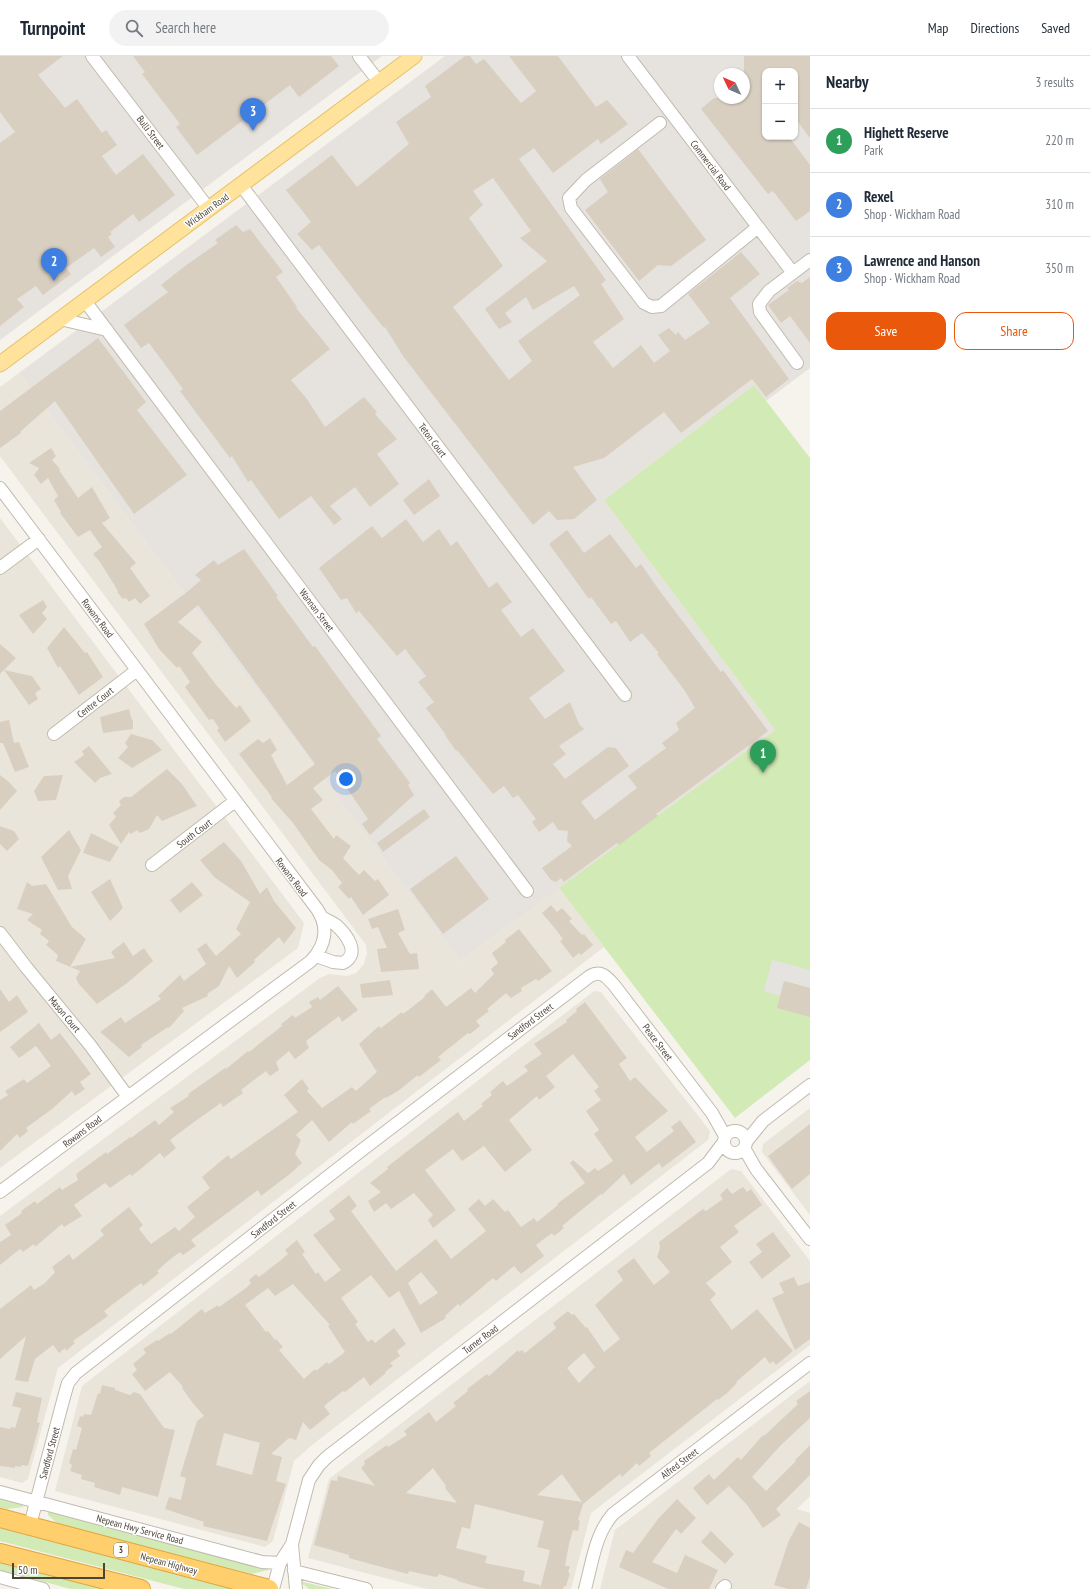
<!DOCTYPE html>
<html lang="en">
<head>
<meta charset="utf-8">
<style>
  :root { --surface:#fff; --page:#f2f2f3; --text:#1f2937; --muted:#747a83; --line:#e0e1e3; --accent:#ea580c }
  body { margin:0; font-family:"PT Sans Narrow",sans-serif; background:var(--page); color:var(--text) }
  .controls { position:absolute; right:12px; top:12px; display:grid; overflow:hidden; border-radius:8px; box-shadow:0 1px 3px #0004 }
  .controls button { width:36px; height:36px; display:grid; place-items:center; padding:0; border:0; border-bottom:1px solid var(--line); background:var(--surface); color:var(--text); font:20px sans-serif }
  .compass { position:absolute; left:714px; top:12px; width:36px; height:36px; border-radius:50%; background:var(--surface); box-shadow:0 1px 3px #0004; rotate:314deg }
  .scale { position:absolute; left:12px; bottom:10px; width:93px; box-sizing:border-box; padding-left:4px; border:2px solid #4b4439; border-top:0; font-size:11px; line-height:14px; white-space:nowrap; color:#4b4439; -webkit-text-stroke:3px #fff; paint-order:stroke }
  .you { position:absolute; left:346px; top:723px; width:14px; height:14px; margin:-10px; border:3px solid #fff; border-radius:50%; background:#1a73e8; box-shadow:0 0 0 6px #1a73e833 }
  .badge { display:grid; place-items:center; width:26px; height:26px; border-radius:50%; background:var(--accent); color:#fff; font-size:13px; font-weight:700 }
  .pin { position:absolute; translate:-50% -33px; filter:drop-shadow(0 1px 2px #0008) }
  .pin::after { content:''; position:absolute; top:21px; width:14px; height:12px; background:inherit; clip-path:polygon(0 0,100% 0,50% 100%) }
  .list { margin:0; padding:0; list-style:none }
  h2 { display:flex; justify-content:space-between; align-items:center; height:52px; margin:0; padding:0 16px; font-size:17px }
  h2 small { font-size:13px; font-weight:400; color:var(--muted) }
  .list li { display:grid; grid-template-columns:26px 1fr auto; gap:12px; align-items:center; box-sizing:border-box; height:64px; padding:0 16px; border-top:1px solid var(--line) }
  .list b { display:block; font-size:15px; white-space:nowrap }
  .list p { margin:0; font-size:13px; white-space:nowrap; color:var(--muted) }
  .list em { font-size:13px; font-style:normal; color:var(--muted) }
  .actions { display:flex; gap:8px; padding:12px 16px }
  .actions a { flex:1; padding:9px 0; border:1px solid var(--accent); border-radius:12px; text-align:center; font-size:14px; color:var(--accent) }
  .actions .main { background:var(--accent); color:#fff }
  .icon { flex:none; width:22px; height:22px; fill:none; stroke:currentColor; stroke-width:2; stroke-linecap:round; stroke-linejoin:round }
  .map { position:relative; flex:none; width:810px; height:1533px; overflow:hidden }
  header { display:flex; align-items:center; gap:24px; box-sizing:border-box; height:56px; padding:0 20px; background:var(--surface); border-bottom:1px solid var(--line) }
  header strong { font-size:19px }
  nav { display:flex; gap:22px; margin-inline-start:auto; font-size:14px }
  .search { width:280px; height:36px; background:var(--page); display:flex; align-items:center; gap:10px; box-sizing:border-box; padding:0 14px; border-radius:22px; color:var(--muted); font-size:15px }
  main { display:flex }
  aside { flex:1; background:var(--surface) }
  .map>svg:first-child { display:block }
</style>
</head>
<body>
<header>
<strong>Turnpoint</strong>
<div class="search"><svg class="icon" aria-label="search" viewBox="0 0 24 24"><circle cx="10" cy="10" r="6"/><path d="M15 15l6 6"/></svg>Search here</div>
<nav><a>Map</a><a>Directions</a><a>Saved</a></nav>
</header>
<main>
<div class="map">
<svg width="810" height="1533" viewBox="0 0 810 1533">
  <rect width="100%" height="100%" fill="#f6f3ec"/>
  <path fill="#eae5da" d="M19 317 460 905 559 832 604 891 58 1312 28 1423 22 1427 0 1421V1160L320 922 329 918 347 920 356 917 364 908 367 897 366 889 0 400V331Z
    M0 462 304 867 298 892 0 1112Z
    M594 935 601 936 710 1075 708 1084 312 1389 294 1405 273 1485 265 1491 55 1435 82 1330Z
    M810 1052V1159L762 1096 763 1088Z
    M731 1113 741 1115 810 1205V1289L591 1457 571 1533H427L308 1502 329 1423Z
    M810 1325V1440L797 1453 810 1457V1533H600L615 1474Z"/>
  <path fill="#e6e2dd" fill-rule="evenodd" d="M0 0H382L0 284Z
    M445 0H810V312L766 345 754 329 604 444 775 674 460 905 19 317ZM765 15H795V81H765ZM720 18H744V42H720Z"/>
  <path fill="#d2eab5" d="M754 329 810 402V1004L735 1062 559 832 775 674 604 444Z
    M0 1442 23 1448V1451L7 1453 0 1452Z
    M48 1455 259 1510 269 1511 268 1514 252 1518 58 1468 48 1459Z
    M0 1471 233 1533H184L0 1485Z
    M0 1506 103 1533H71L0 1514Z
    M299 1525 333 1533H309Z"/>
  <path fill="#e5e3e0" d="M772 904 810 914V932L785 925 780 940 764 935Z"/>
  <path fill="#d8cfc1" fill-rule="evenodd" d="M0 0H63L38 19 65 52 77 43 102 77 106 74 117 89 102 100 116 119 143 98 175 139 139 166 133 158 110 176 112 178 108 181 115 191 101 201 94 192 66 212 71 218 43 239 36 230 17 243 24 251 0 270V87L15 76 0 56Z
    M133 0H331L339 10 299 41 290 29 197 99 176 71 180 68 142 18 145 16Z
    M465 0H470L476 8 484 3 521 47 536 35 509 0H558L596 51 607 44 628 68 601 88 598 83 553 117 534 92 519 103 606 224 601 228 624 263 593 286 613 312 641 289 654 307 670 295 658 279 669 272 676 279 678 276 685 284 710 267 688 238 741 196 760 218 730 242 789 323 766 341 752 323 681 377 664 356 604 402 573 411 597 444 574 463 557 464 549 455 533 469 403 300 385 271 384 272 364 247 319 189 312 194 297 178 311 166 286 134 332 99 357 131 409 88 396 66 431 41 425 30ZM493 122 531 175 520 182 547 205 485 253 499 273 512 266 505 257 526 241 533 254 574 230 580 239 518 285 532 305 509 324 453 251 503 210 469 162 483 149 473 135Z
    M744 0H810V82L795 62V15H765V81H789L810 109V155L796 165 773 135 768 138 701 53 714 42H744Z
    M638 93 706 184 671 210 658 209 639 225 585 154 608 136 600 123Z
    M236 169 243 176 250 173 283 216 276 221 297 251 296 252 330 293 291 324 307 343 325 371 364 341 377 356 375 358 397 383 377 398 399 428 370 451 355 431 330 450 342 463 334 469 311 440 279 463 251 424 248 426 232 400 230 402 180 335 183 333 149 287 141 292 124 269 168 236 161 229 185 210 218 187 215 184Z
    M810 221V287L790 260 781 267 768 249 789 234 787 232 797 225 802 227Z
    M98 282 146 346 137 354 187 419 134 458 55 345 20 376 21 377 0 392V355Z
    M51 392 56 400 52 404 60 413 59 414 78 442 92 431 110 462 102 467 136 507 130 512 150 540 140 548 135 542 129 546 126 542 123 543 117 536 118 535 100 506 93 498 102 491 90 474 78 481 60 457 61 456 54 444 58 440 48 422 41 428 34 419 39 412 29 407Z
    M429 423 440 440 414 459 403 444Z
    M406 463 423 486 439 473 451 490 457 485 489 532 497 526 512 546 501 554 521 581 533 572 565 615 529 642 545 663 570 646 579 668 584 673 559 690 566 698 553 708 565 723 608 691 616 692 629 710 581 746 595 764 637 732 628 720 666 692 662 687 679 674 676 667 695 652 685 635 657 598 659 597 642 577 630 586 616 565 611 568 591 541 589 543 549 488 567 474 584 497 610 478 636 512 641 508 659 534 721 616 723 614 768 675 656 758 658 760 619 789 617 787 564 826 561 822 556 826 551 824 542 812 572 790 567 785 568 775 558 774 553 766 539 776 532 766 536 763 518 739 513 742 504 730 493 738 457 694 456 695 445 679H446L426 652 434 646 418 626 426 620 405 593 397 600 359 555 356 557 347 542 341 544 319 512 372 470 382 482Z
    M244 493 278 540 276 541 313 591 315 590 381 680 377 683 410 727 408 729 414 739 370 779 362 768 368 763 335 715 313 732 323 744 311 753 334 783 336 779 351 790 343 802 359 819 364 814 375 825 378 823 389 839 363 859 351 841 349 843 338 831 342 827 332 814 319 804 293 767 271 742 272 741 239 698 258 683 263 687 270 682 277 694 271 699 287 729 315 708 225 585 198 549 178 566 202 586 192 597 217 630 236 652 240 649 251 665 225 686 217 674 219 672 213 663 209 664 185 631 190 626 179 610 177 612 159 593 144 568 187 536 201 524 195 519 214 504 218 509Z
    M43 544 47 551 42 557 47 563 33 578 19 559Z
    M64 571 85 597 87 596 103 621 79 639 60 610 58 612 47 592Z
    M0 588 16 602 4 614 32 620 41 633 35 637 38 643 29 649 4 614 0 618Z
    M129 653 131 661 133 665V673L103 677 100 661Z
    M9 664 14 687 19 686 29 711 15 716 3 687H0V666Z
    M131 678 152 684 162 694 132 712 118 702 128 691 125 687Z
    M89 690 112 718 100 722 95 727 74 706 84 699 82 695Z
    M167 713 182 728 197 750 162 765 157 759 149 773 140 777 137 774 131 778 129 776 121 788 109 769 116 761 113 757 121 749 119 745 124 741H131Z
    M0 719 9 726 17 735 0 754Z
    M63 719 56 744 38 745 34 735 44 720Z
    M424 753 430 761 383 796 377 787Z
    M0 770 14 775 19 783 7 795 0 788Z
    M69 774 81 794 68 820 72 833 58 834 41 801Z
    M91 777 119 791 110 806 83 797Z
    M224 786 241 805 260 838 267 831 274 845 296 872 284 888 279 881 254 904 255 906 237 922 229 910 219 930 207 938 208 940 182 952 184 955 169 972 168 971 141 989 142 991 129 1001 100 976 121 961 125 967 161 943 158 940 180 919 184 925 206 908 197 893 206 887 216 900 241 878 236 873 250 846 214 821 200 804Z
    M456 800 489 843 443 878 410 833Z
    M110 823 123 852 110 865 91 836Z
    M27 826 32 830 46 828 72 871 86 883 70 911 115 902 111 896 124 886 133 900 144 892 153 905 126 928 97 948 78 927 76 922 80 915 56 905 58 899 46 889 49 885 40 878 42 874 27 864 33 858 17 853Z
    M192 826 203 839 180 857 170 844Z
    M551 849 557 856 562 852 572 863 569 865 582 879 584 878 593 889 581 899 579 897 573 902 560 885 563 883 557 875 542 857Z
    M398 853 405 874 398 877 410 898 417 897 419 913 381 916 377 893 387 892 378 871 372 873 368 863Z
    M519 873 552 915 538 925 536 923 521 932 522 935 511 942 506 937 487 953 489 955 476 965 480 970 470 978 468 977 438 1001 441 1004 419 1021 418 1019 398 1035 386 1042H384L369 1053 371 1055 353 1068 352 1066 329 1086 312 1064 296 1079 301 1084 295 1098 302 1107 291 1117 261 1140 258 1134 191 1184 196 1190 183 1199 180 1196 168 1205 157 1215 159 1217 143 1230 141 1227 104 1255 108 1260 73 1285 75 1287 66 1295 65 1292 59 1297 53 1289 35 1303 28 1326 15 1324 26 1280 0 1303V1253L31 1229 34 1234 45 1227 55 1216 52 1211 69 1198 73 1204 104 1179 100 1174 129 1151 143 1169 139 1173 151 1188 175 1171 179 1175 195 1161 187 1151 210 1132 202 1121 228 1099 231 1103 298 1056 284 1039 302 1023 309 1033 307 1035 322 1052 352 1031 356 1035 377 1016 359 988 379 970 381 972 402 956 403 958 425 941 424 940 432 933 446 951 471 932 475 937 494 918 491 913 498 907 492 897 506 886 505 884Z
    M390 924 393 939 362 942 360 928Z
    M784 925 810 932V961L777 952Z
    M338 930 358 954 342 966 339 960 310 982 306 985 309 992 295 1003 289 995 276 1006 279 1014 270 1020 266 1015 241 1034 243 1037 223 1051 221 1047 194 1066 170 1084 176 1092 164 1102 160 1097 132 1120 130 1118 110 1132 105 1127 74 1149 82 1160 64 1171 62 1168 35 1191 34 1188 23 1196 20 1193 0 1209V1186L11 1179 5 1169 22 1157 21 1155 35 1145 37 1148 60 1131 62 1134 78 1124 76 1118 106 1096 107 1098 130 1081 131 1082 155 1064 159 1069 174 1056 170 1052 189 1040 188 1038 225 1012 226 1013 248 995 249 996 282 970 281 968 293 959 295 962 312 951 309 946 318 941 320 944Z
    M0 933 9 946 17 939 28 956 0 976Z
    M585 946 627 1002 619 1008 630 1025 635 1021 668 1055 635 1081 647 1096 674 1075 671 1071 680 1064 696 1086 662 1112 659 1107 631 1129 624 1118 602 1139 601 1138 562 1170 564 1172 554 1180 552 1177 536 1189 544 1200 521 1218 514 1210 496 1225 493 1222 460 1250 458 1248 445 1260 446 1262 421 1277 399 1235 389 1242 371 1219 341 1242 358 1266 355 1268 368 1286 372 1283 375 1287 394 1272 406 1288 397 1295 400 1300 390 1307 393 1310 385 1316 386 1317 370 1330 364 1321 345 1336 343 1335 324 1350 330 1358 310 1374 303 1366 296 1384 289 1382 271 1398 282 1401 276 1425 286 1428 267 1485 203 1470 204 1466 165 1453 169 1441 181 1444 186 1422 180 1420 197 1365 204 1360 192 1346 182 1332 183 1331 170 1316 145 1335 132 1318 137 1314 133 1308 146 1297 143 1293 157 1284 158 1285 170 1277 171 1278 202 1253 205 1257 218 1249 219 1251 246 1232 251 1227 249 1224 256 1218 259 1221 281 1204 288 1198 285 1194 297 1184 305 1196 302 1198 316 1218 318 1216 325 1226 341 1214 313 1179 335 1163 329 1155 349 1139 357 1150 351 1155 396 1215 436 1183 451 1203 486 1175 468 1153 479 1143 485 1150 493 1143 505 1156 508 1154 521 1171 534 1162 537 1166 558 1149 557 1148 585 1127 570 1107 573 1104 588 1117 595 1112 598 1115 613 1105 594 1078 599 1074 586 1055 601 1044 594 1035 599 1031 573 998 546 1020 555 1031 539 1044 537 1040 509 1064 532 1094 505 1116 484 1090 462 1105 453 1093 425 1114 456 1154 433 1172 428 1164 433 1159 414 1137 391 1153 386 1147 374 1156 368 1145 381 1136 370 1127 388 1113 387 1111 458 1056 464 1065 483 1050 481 1048 492 1039 490 1036 503 1025 507 1030 528 1015 524 1010 542 998 534 988 567 966 566 964 577 955 576 953ZM421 1216 438 1237 420 1249 408 1227ZM293 1228 330 1269 328 1270 345 1296 329 1308 327 1306 316 1315 315 1313 304 1323 279 1294 283 1291 276 1283 275 1284 268 1275 266 1276 245 1249 268 1232 275 1240ZM224 1377 260 1387 252 1419 216 1409Z
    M39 967 51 984 60 977 91 1018 80 1026 85 1033 75 1040 72 1035 52 1053 26 1072 28 1075 20 1082 17 1078 0 1095V1044L8 1039 5 1035 24 1023 27 1027 51 1010 36 990 19 1002 10 991Z
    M810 1068V1118L792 1133 768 1100Z
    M743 1131 747 1136 751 1133 762 1149 734 1170 739 1176 720 1191 732 1206 706 1227 716 1238 710 1244 732 1274 757 1253 793 1295 776 1309 773 1305 770 1308 765 1301 736 1326 737 1327 727 1337 718 1344 717 1343 649 1397 651 1400 639 1410 637 1407 622 1421 620 1418 583 1448 578 1464 580 1465 578 1475 573 1474 569 1488 565 1510H570L568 1516 570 1517 566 1530H564L563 1533H540L550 1494 537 1491 544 1465 475 1448 470 1473 462 1471 456 1492 487 1500 485 1507 525 1515 523 1525 540 1529V1533H486L457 1525 458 1524 439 1518 438 1520 436 1521 409 1515 408 1518 378 1510 349 1502V1499L314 1489 331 1424 337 1425 338 1420 375 1430 361 1412 365 1408 364 1405 387 1389 388 1391 407 1379 404 1375 429 1356 436 1366 456 1350 453 1347 468 1335 467 1333 487 1318 489 1320 518 1294 519 1296 522 1294 525 1297 556 1272 553 1267 568 1255 572 1259 574 1258 586 1272 587 1271 604 1296 620 1283 595 1249 623 1224 617 1215 634 1202 654 1229 670 1216 657 1201 660 1192 659 1186 703 1153 706 1155 723 1143 720 1139 727 1132 732 1138ZM584 1297 595 1311 579 1327 567 1312ZM433 1412 446 1430 445 1432 457 1447 406 1437ZM562 1418 582 1446 537 1439Z
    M773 1176 791 1200 762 1223 749 1206 762 1196 756 1188Z
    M794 1221 798 1230 810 1226V1283L795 1294 772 1242 784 1237 779 1227Z
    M102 1329 115 1332V1334L130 1339 134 1336 140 1338 164 1372 175 1374 158 1441 122 1431 120 1439 94 1431 95 1427 81 1423 82 1419 70 1415 72 1409 69 1407 73 1393 76 1394 82 1372 77 1370 80 1360 83 1361 84 1358 91 1359 98 1337 100 1338Z
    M810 1335V1362L781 1389 752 1421 766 1435 796 1405 795 1404 810 1389V1419L776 1453 781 1459 763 1472 747 1449 729 1430 707 1449 693 1432 709 1418 714 1424 738 1401 741 1404 763 1379 764 1380 798 1348 796 1345Z
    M16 1336 42 1342 37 1366 40 1367 28 1410 22 1409 21 1411 15 1410V1412L0 1410V1371L10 1373 11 1371 15 1372 21 1352 12 1350Z
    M677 1443 696 1462 681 1478 676 1473 652 1506 677 1517 685 1499 718 1514 709 1533H668L619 1511 626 1494 633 1497 658 1463Z
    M799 1466 810 1472V1521L806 1533H788L774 1529 789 1484Z
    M711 1475 734 1498 725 1508 701 1486Z"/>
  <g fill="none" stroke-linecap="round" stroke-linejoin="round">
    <defs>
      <path id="minor" d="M92 0 209 153
        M359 0 379 26
        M628 0 793 217
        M660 67 586 124 569 142 571 152 644 247 652 251 661 250 758 171
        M241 129 625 639
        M85 245 527 835
        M60 263 107 274
        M797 307 760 256 759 248 769 235 810 204
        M0 432 317 853C329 871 326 889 311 905L0 1136
        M0 512 39 483
        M54 678 137 614
        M152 809 235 745
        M0 877 26 911 90 989 128 1041
        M316 900 333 906 343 907C361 898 347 879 336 869 332 866 326 864 322 861
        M724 1086a11 11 0 1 1 22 0a11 11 0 1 1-22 0Z
        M746 1086 763 1065 810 1029
        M744 1092 756 1113 810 1183
        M0 1436 262 1506 280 1507
        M30 1469 64 1341 68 1327 76 1317 362 1094 590 920C601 914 606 920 614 929L712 1057 725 1080
        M292 1488 296 1533
        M294 1515 366 1533
        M0 1521 43 1533
        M273 1533 280 1507 292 1488 309 1424 319 1409 327 1401 708 1107 723 1087
        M585 1533C592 1508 595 1478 613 1458L810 1307
        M722 1533 725 1530"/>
      <path id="major" d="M0 308 414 0"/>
      <path id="highway" d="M0 1462 269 1533
        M0 1497 141 1533"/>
    </defs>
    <use href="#minor" stroke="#c2bbae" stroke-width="14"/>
    <use href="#major" stroke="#e6c16a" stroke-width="17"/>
    <use href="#highway" stroke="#e0a43c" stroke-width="20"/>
    <use href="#minor" stroke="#fff" stroke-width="12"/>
    <use href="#major" stroke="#ffe39c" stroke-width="15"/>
    <use href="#highway" stroke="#ffcf6e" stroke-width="18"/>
  </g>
  <g text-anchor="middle" stroke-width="3" stroke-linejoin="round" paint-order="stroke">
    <rect fill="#fff" stroke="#817c74" stroke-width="1" x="114" y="1487" width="14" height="14" rx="3"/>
    <g font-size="9" font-weight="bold" fill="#4b4439">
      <text x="121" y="1497">3</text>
    </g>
    <g font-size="10" fill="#4b4439" stroke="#fff">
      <text transform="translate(151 76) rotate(53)" y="4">Bulli Street</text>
      <text transform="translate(711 109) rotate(53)" y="4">Commercial Road</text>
      <text transform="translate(207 154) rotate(-36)" y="4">Wickham Road</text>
      <text transform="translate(433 384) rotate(53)" y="4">Teton Court</text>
      <text transform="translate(317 554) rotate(53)" y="4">Wannan Street</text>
      <text transform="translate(98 562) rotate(53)" y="4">Rowans Road</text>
      <text transform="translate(95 646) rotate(-38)" y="4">Centre Court</text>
      <text transform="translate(194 777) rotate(-37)" y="4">South Court</text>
      <text transform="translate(292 821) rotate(53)" y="4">Rowans Road</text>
      <text transform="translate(65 958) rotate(50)" y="4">Mason Court</text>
      <text transform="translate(530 965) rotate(-37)" y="4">Sandford Street</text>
      <text transform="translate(658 986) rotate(53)" y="4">Peace Street</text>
      <text transform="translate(82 1075) rotate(-37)" y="4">Rowans Road</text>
      <text transform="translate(273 1163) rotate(-38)" y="4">Sandford Street</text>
      <text transform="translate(480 1283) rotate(-37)" y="4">Turner Road</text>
      <text transform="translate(49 1397) rotate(-75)" y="4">Sandford Street</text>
      <text transform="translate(679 1407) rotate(-37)" y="4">Alfred Street</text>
      <text transform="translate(140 1473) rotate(15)" y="4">Nepean Hwy Service Road</text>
      <text transform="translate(169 1507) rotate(15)" y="4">Nepean Highway</text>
    </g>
  </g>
</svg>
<div class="controls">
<button>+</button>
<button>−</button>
</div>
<svg class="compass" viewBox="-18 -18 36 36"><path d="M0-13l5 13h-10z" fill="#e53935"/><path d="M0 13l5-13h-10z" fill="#747a83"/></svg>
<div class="scale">50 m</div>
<div class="you"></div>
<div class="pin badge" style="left:763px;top:717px;background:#2e9e5b">1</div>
<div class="pin badge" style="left:54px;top:225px;background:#3f7fe0">2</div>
<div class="pin badge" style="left:253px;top:75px;background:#3f7fe0">3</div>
</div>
<aside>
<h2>Nearby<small>3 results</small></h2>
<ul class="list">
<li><span class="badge" style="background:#2e9e5b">1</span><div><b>Highett Reserve</b><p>Park</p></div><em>220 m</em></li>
<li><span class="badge" style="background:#3f7fe0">2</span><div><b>Rexel</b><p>Shop · Wickham Road</p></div><em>310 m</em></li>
<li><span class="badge" style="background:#3f7fe0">3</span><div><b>Lawrence and Hanson</b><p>Shop · Wickham Road</p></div><em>350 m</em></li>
</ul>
<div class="actions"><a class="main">Save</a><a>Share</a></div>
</aside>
</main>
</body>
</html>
